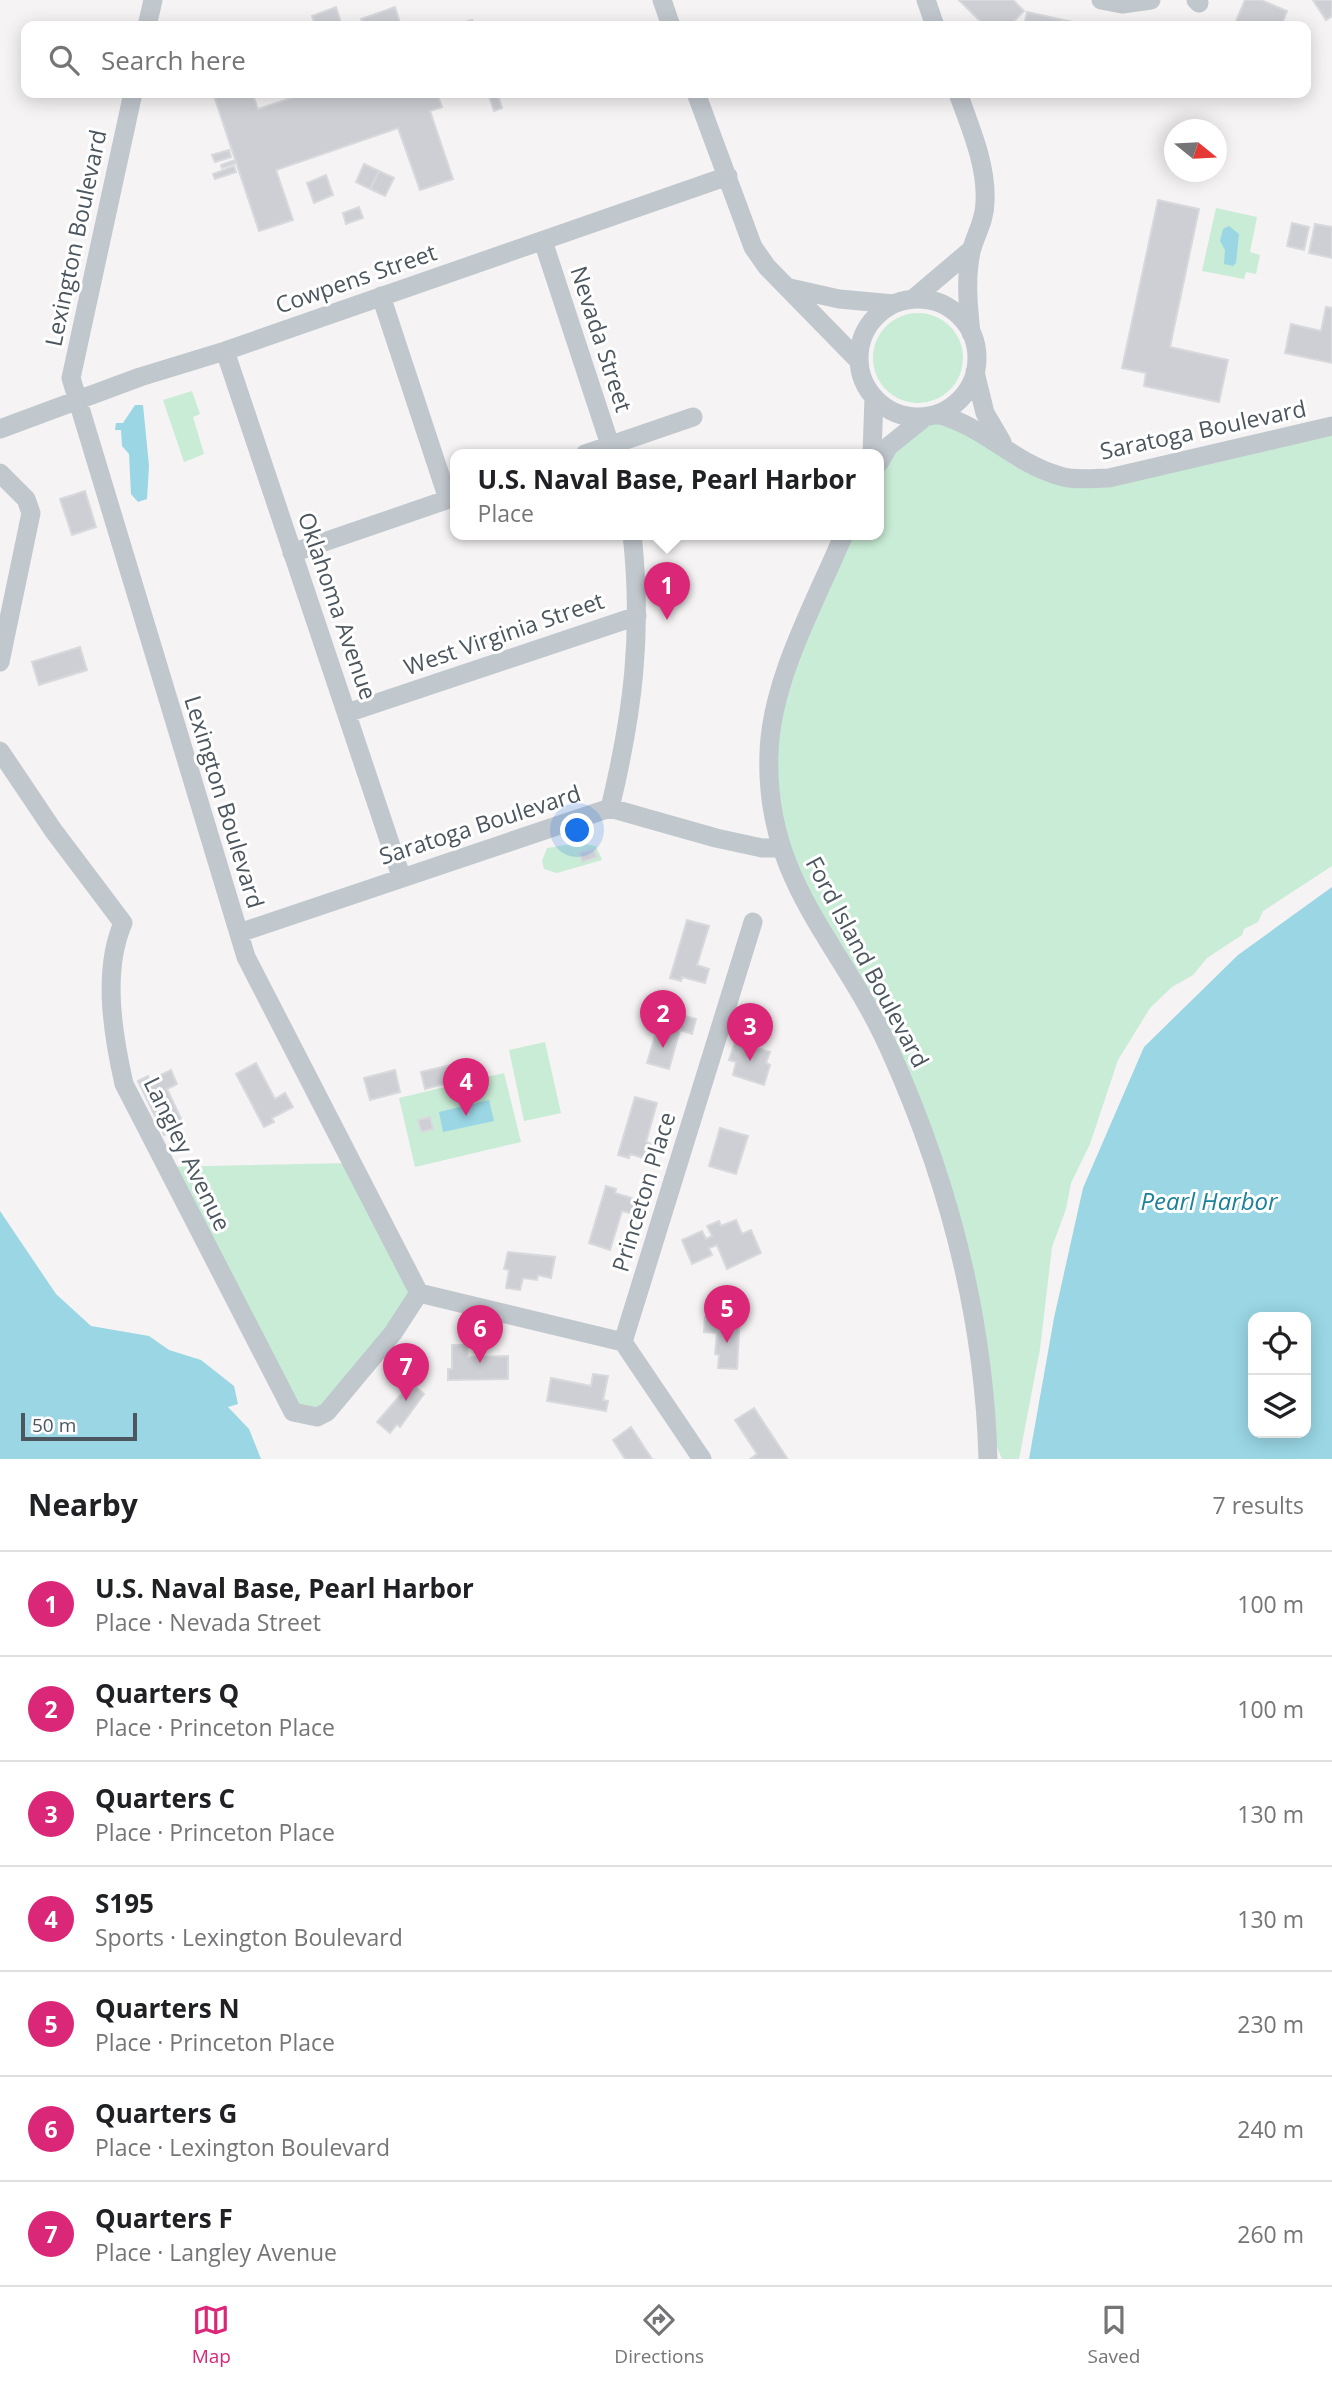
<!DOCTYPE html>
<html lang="en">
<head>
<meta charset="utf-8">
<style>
  :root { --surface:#fff; --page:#f6f6f6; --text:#202124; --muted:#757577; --line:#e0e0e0; --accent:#db2777 }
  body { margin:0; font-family:"Open Sans",sans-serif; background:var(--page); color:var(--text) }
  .controls { position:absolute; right:21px; bottom:21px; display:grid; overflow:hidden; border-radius:14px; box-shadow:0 4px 18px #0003 }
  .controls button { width:63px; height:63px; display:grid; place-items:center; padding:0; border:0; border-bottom:2px solid var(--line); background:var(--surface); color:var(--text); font:35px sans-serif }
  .compass { position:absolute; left:1164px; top:119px; width:63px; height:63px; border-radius:50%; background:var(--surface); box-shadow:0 4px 18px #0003; rotate:108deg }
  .scale { position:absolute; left:21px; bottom:18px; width:116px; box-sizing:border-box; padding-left:7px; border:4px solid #4c565e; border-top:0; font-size:19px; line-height:24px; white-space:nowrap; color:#4c565e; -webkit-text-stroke:5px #fff; paint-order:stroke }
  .you { position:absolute; left:578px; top:831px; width:24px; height:24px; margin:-18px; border:5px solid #fff; border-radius:50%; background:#1a73e8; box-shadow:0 0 0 10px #1a73e833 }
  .badge { display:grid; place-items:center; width:46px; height:46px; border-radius:50%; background:var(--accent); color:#fff; font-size:23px; font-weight:700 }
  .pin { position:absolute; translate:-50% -58px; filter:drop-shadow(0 2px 4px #0008) }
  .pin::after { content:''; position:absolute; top:37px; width:24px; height:21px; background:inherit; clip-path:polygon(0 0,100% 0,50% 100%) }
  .popup { position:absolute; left:450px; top:449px; width:434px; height:91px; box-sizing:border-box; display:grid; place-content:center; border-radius:14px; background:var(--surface); filter:drop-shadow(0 2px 5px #0005); font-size:23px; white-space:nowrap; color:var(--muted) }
  .popup b { font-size:26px; color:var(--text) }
  .popup::after { content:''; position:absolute; left:50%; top:100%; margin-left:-14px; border:14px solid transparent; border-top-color:var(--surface) }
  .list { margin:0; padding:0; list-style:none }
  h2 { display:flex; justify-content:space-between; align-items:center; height:91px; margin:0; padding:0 28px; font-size:30px }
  h2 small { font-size:23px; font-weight:400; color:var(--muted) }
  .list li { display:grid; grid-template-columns:46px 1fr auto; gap:21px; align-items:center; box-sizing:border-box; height:105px; padding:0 28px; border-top:2px solid var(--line) }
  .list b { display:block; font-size:26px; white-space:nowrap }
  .list p { margin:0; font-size:23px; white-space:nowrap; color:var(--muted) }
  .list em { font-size:23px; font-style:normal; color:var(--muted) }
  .icon { flex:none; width:38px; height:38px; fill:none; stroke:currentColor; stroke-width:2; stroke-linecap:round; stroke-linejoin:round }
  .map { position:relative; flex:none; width:1332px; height:1459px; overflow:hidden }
  .search { position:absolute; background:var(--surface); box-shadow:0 4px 18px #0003; left:21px; right:21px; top:21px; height:77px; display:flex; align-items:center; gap:18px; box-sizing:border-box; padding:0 24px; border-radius:14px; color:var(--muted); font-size:26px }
  .sheet { height:826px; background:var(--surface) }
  nav { display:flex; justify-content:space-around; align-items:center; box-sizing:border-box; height:98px; border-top:2px solid var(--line); background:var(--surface); font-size:19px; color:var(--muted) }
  nav a { display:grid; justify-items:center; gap:4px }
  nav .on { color:var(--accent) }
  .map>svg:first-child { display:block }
</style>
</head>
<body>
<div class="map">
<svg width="1332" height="1459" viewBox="0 0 1332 1459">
  <rect width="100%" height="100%" fill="#f5f3f3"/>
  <path fill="#c8ecd5" d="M1216 208 1257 217 1250 252 1260 255 1256 274 1246 272 1244 279 1202 271Z
    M873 358a45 45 0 1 1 90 0a45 45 0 1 1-90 0Z
    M192 391 200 414 193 417 204 454 184 462 163 400Z
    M925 417 1083 479 1332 426V866L1263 911 1258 922 1244 929 1242 935 1207 958 1193 975 1172 987 1150 1008 1118 1060 1090 1144 1071 1183 1066 1209 1052 1247 1040 1349 1019 1459H1002L987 1423 936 1162 772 817 778 699 844 534H879V463Z
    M578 843 596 846 602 860 557 873 544 869 542 861 547 848Z
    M545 1042 561 1113 524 1121 509 1050Z
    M504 1073 521 1142 415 1167 399 1098Z
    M350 1163 419 1293 327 1412 305 1417 164 1167Z"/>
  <path fill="#9ad6e4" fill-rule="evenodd" d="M1229 226 1239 234 1236 263 1233 266 1224 264 1225 250 1220 241 1223 229Z
    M135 405H143L149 466 147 499 138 502 131 494 129 454 122 446 121 430H115L116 423H123Z
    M1332 887V1459H1029L1054 1318 1083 1188 1144 1047 1238 955ZM1306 1317V1433H1253V1317Z
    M489 1100 494 1121 443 1132 439 1112Z
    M0 1211 56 1294 91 1326 149 1336 169 1350 201 1360 234 1386 238 1404 228 1407 249 1429 261 1459H0Z"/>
  <path fill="#cdcfd4" stroke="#d8d9dd" stroke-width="2" d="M959 0H1013L1024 11 1009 26H985Z
    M1245 0H1261L1287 11 1281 26H1234Z
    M1313 0H1332V16L1326 20Z
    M336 7 342 26H316L312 16Z
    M395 7 401 26H364L361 19Z
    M1027 12 1091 26H1024Z
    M472 20 475 26H463L462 23Z
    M213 93H252L258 109 307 93H437L442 107 430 111 453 179 420 190 398 128 276 170 293 220 259 231Z
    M488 93H497L502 108 494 111Z
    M229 150 231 157 215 162 212 155Z
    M235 160 236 163 222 168 221 165Z
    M364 164 379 171 370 189 356 182Z
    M234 166 236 172 215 179 213 174Z
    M379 171 394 178 385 196 370 189Z
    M326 175 333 195 314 203 307 183Z
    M1158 200 1199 209 1170 347 1228 360 1219 402 1144 386 1146 373 1122 368Z
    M359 207 363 218 346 224 343 213Z
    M1292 223 1309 227 1304 250 1287 246Z
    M1315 224 1332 227V258L1309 253Z
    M1326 307 1332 308V363L1285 353 1291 324 1321 331Z
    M85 491 96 527 72 535 60 499Z
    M80 647 87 670 39 685 32 662Z
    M594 849 597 857 582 862 580 853Z
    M687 920 709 926 697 965 709 969 705 983 682 977 681 981 670 978Z
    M664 1005 675 1009 673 1013 696 1019 692 1034 680 1030 669 1069 647 1063Z
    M737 1036 745 1039 744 1044 770 1052 766 1063 770 1065 764 1085 733 1075 736 1062 729 1060Z
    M256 1063 275 1099 285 1093 293 1107 272 1118 274 1122 264 1127 236 1074Z
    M451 1065 455 1081 425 1089 421 1072Z
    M171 1070 177 1084 167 1089 184 1125 164 1135 138 1081 148 1076 150 1080Z
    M395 1070 400 1092 370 1100 364 1078Z
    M635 1097 657 1103 646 1142 657 1146 653 1161 630 1154 629 1158 618 1155Z
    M430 1117 433 1129 421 1132 418 1120Z
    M720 1128 748 1136 736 1174 709 1166Z
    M606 1186 616 1189 615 1193 638 1200 634 1214 622 1211 610 1250 589 1243Z
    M736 1220 742 1234 751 1230 761 1253 727 1269 717 1245 709 1248 712 1255 692 1264 682 1240 702 1231 706 1239 712 1236 707 1226 719 1221 721 1226Z
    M508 1252 555 1257 551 1278 538 1275 537 1280 523 1278 520 1290 506 1288 509 1270 504 1269Z
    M729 1314 740 1315 737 1369 718 1368 719 1355 715 1354 717 1333 704 1332 705 1317 729 1318Z
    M452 1345H467L468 1357 508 1356V1379L448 1380V1369H452Z
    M593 1374 608 1376 603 1400 608 1401 606 1411 547 1401 551 1378 591 1386Z
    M411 1383 424 1394 400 1427 397 1424 390 1433 377 1422Z
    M754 1408 787 1458 785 1459H750L757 1454 735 1420Z
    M631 1427 652 1459H625L613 1440Z"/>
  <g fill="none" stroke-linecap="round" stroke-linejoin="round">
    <path stroke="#c0c7cd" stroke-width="19" d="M662 0 671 26
      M926 0 935 26
      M1101 0 1122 4 1151 0
      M1196 0 1199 3
      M147 26 153 0
      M133 93 71 378 246 957 419 1293 623 1342
      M696 93 753 247 767 267 859 361
      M958 93C970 127 987 165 985 202 985 219 977 232 972 248 965 275 968 306 971 333
      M543 241 613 454
      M790 288 839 299 894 304
      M381 296 448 499
      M913 299 972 249
      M859 358a59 59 0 1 1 118 0a59 59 0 1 1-118 0Z
      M225 351 401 876
      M975 372 985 413 1002 442
      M937 414C986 427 1013 463 1060 476 1075 481 1093 478 1109 478L1332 426
      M0 429 140 377 225 351 728 176
      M585 454 693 417
      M872 454 874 398
      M879 463 889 446 925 417
      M0 473 26 499 31 513 0 662
      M844 534C816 601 771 680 769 753 764 880 840 941 888 1046 948 1178 984 1314 988 1459
      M292 553 455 497
      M347 713 637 616
      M0 751 53 830 123 923C102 971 113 1035 124 1084L293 1412 317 1417 327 1412 393 1333 419 1293
      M610 808C633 713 643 633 632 534
      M239 933 610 808 716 838 762 848H781
      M702 1459 623 1342 753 922"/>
  </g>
  <g text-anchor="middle" stroke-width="6" stroke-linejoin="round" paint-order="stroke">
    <g font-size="23" fill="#4c565e" stroke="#fff">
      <text transform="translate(76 238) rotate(-78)" y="8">Lexington Boulevard</text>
      <text transform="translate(356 279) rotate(-19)" y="8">Cowpens Street</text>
      <text transform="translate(601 339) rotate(72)" y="8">Nevada Street</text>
      <text transform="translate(1203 430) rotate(-12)" y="8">Saratoga Boulevard</text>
      <text transform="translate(337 606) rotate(71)" y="8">Oklahoma Avenue</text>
      <text transform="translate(504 634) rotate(-19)" y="8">West Virginia Street</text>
      <text transform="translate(224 802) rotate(73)" y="8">Lexington Boulevard</text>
      <text transform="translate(480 825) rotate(-18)" y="8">Saratoga Boulevard</text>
      <text transform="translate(867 962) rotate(62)" y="8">Ford Island Boulevard</text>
      <text transform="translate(187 1154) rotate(64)" y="8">Langley Avenue</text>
      <text transform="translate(644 1192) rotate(-73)" y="8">Princeton Place</text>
    </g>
    <g font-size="24" font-style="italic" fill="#1c819a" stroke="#fff">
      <text x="1209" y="1210">Pearl Harbor</text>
    </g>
  </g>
</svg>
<div class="controls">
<button><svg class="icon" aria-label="locate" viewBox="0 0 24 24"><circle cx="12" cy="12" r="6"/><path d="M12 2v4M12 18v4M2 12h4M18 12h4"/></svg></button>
<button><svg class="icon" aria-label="layers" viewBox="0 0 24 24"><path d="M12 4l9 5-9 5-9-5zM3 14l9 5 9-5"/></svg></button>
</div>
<svg class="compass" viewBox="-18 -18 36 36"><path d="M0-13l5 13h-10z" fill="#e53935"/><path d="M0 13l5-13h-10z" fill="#757577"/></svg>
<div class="scale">50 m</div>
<div class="you"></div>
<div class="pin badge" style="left:667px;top:620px">1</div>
<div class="popup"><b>U.S. Naval Base, Pearl Harbor</b>Place</div>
<div class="pin badge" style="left:663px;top:1048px">2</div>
<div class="pin badge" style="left:750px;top:1061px">3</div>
<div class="pin badge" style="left:466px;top:1116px">4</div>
<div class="pin badge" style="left:727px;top:1343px">5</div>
<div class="pin badge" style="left:480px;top:1363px">6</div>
<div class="pin badge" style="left:406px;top:1401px">7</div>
<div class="search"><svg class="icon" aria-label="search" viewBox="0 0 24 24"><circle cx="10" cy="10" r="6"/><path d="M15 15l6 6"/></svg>Search here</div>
</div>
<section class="sheet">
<h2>Nearby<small>7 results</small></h2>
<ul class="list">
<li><span class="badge">1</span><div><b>U.S. Naval Base, Pearl Harbor</b><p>Place · Nevada Street</p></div><em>100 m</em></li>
<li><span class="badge">2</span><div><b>Quarters Q</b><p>Place · Princeton Place</p></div><em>100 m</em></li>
<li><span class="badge">3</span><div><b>Quarters C</b><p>Place · Princeton Place</p></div><em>130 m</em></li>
<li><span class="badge">4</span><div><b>S195</b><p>Sports · Lexington Boulevard</p></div><em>130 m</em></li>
<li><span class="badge">5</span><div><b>Quarters N</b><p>Place · Princeton Place</p></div><em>230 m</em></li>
<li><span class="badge">6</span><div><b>Quarters G</b><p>Place · Lexington Boulevard</p></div><em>240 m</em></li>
<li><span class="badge">7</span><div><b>Quarters F</b><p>Place · Langley Avenue</p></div><em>260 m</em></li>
</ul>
</section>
<nav>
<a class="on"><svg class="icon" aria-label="map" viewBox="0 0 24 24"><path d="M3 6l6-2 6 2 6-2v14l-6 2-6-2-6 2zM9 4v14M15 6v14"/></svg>Map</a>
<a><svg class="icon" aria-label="directions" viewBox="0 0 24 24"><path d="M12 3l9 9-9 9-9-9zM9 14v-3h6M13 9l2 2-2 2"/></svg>Directions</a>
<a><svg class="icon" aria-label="saved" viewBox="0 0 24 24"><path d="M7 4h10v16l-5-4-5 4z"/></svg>Saved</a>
</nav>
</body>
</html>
